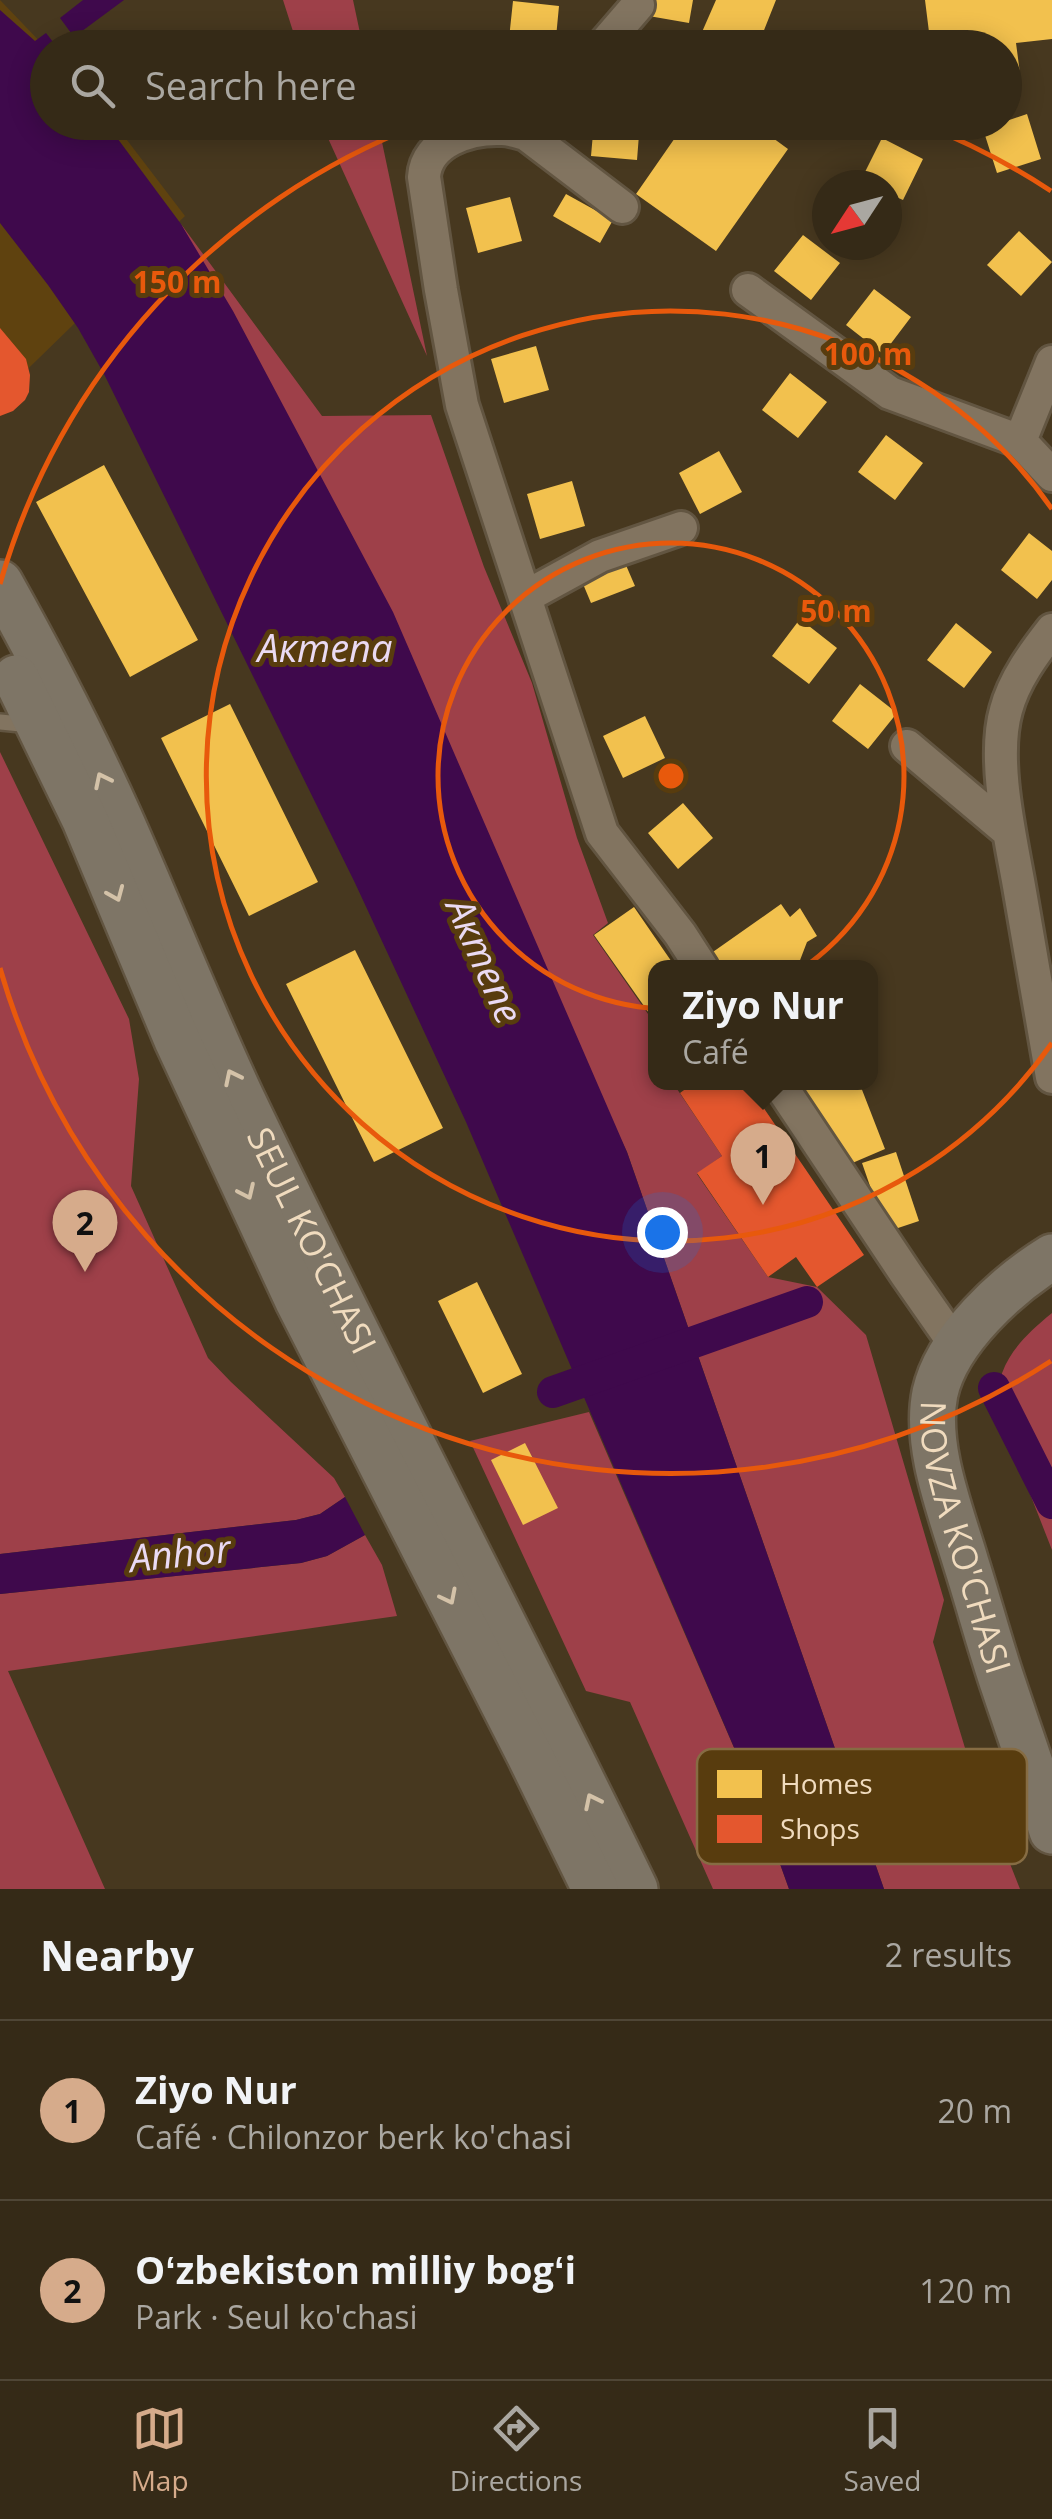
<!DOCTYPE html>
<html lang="en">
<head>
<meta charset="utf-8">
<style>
  :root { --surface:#352a17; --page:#403624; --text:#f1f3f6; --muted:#aaa7a1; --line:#4f4636; --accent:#d6ab8b }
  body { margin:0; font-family:"Open Sans",sans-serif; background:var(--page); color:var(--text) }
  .compass { position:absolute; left:812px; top:170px; width:90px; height:90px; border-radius:50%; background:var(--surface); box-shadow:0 5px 25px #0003; rotate:234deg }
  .you { position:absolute; left:662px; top:1232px; width:35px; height:35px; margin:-25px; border:8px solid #fff; border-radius:50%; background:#1a73e8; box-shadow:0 0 0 15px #1a73e833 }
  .badge { display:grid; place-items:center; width:65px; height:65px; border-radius:50%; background:var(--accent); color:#111; font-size:32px; font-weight:700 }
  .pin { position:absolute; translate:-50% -82px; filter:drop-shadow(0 2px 5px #0008) }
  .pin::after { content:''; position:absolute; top:52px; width:35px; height:30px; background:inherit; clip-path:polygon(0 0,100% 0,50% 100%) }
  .popup { position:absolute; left:648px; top:960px; width:230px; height:130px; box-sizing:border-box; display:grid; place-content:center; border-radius:20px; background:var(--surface); filter:drop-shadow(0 2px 8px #0005); font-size:32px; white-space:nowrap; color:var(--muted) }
  .popup b { font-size:38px; color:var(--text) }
  .popup::after { content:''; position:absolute; left:50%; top:100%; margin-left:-20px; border:20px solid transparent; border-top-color:var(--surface) }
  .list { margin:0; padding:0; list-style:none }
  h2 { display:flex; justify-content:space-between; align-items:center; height:130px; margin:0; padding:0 40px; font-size:42px }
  h2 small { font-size:32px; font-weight:400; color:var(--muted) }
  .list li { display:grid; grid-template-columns:65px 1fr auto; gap:30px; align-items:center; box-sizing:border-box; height:180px; padding:0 40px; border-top:2px solid var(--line) }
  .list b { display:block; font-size:38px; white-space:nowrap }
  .list p { margin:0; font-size:32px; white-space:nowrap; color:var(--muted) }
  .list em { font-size:32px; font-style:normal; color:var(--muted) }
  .icon { flex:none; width:55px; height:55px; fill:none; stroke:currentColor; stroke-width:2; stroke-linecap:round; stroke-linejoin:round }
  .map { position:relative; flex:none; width:1052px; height:1889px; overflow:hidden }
  .search { position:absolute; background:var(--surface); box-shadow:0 5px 25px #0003; left:30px; right:30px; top:30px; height:110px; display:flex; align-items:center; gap:25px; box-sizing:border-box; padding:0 35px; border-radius:55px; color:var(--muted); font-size:38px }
  .sheet { height:490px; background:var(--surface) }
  nav { display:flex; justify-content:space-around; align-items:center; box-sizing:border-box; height:140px; border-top:2px solid var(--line); background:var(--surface); font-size:28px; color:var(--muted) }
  nav a { display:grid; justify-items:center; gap:5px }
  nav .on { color:var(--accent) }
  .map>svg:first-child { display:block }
</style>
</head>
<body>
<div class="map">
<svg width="1052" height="1889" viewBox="0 0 1052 1889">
  <rect width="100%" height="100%" fill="#47381f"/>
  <path fill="#5f420f" d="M0 0 47 49 48 122 114 123 185 216 0 396Z"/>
  <path fill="#9e4049" d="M283 0H353L363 47H298Z
    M321 123H378L427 356 322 125Z
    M181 224 322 416 431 415 484 567 532 683 577 838 608 923 593 935 655 1024 656 1082 673 1083 722 1156 697 1174 768 1277 817 1287 866 1335 944 1600 933 1642 965 1748 999 1788 984 1798 1020 1889H884L627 1152Z
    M0 752 129 1019 139 1079 131 1186 208 1358 231 1382 334 1478 345 1497 320 1514 296 1520 0 1554Z
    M1052 1313V1550L996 1407C997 1363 1019 1340 1052 1313Z
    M589 1412 760 1808 789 1889H713L630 1702 586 1691 470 1441Z
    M365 1535 382 1565 397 1616 8 1671 105 1889H0V1594L301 1563 327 1556Z"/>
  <path fill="#3f094c" d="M83 0H124L74 37 60 18Z
    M0 10 35 41 46 33 57 47 48 48V122L106 123 181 224 233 311 393 612 627 1152 884 1889H789L760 1808 466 1122 355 883 104 374 78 328 48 285 0 223Z
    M345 1497 365 1535 327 1556 301 1563 0 1594V1554L296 1520 320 1514Z"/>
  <path fill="#f2c14e" d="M646 0H693L689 23 643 15Z
    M716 0H776L757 48H695Z
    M925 0H1052V39L1016 43 1021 81 1004 83V48H931Z
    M513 1 559 6 555 48H508Z
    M1027 114 1041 159 997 173 983 129Z
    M594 122H640L637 160 591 156Z
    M686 122H751L788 149 716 251 636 194Z
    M882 138 923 159 903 200 887 193V185H872L861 180Z
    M566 194 613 220 600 243 553 216Z
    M510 197 522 241 478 253 466 208Z
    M1019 231 1052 262 1021 296 987 265Z
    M803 235 840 263 811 300 774 271Z
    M874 289 911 317 883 354 846 325Z
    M536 346 549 390 504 403 491 359Z
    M790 373 827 402 798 438 762 410Z
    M886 435 923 463 895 500 858 472Z
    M719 451 742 492 700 514 679 473Z
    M104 465 198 640 130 677 36 502Z
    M572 481 585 526 540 539 527 494Z
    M1029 533 1052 551V580L1037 599 1001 570Z
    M622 556 635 586 591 603 578 572Z
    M800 619 837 648 809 684 772 656Z
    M956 623 992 652 964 688 927 660Z
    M860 684 897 713 868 749 832 721Z
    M230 704 318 882 249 916 161 738Z
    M645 716 665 758 623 778 603 736Z
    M683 803 713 838 678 869 648 833Z
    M781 904 790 917 800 908 817 936 807 942 797 968H719L710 954Z
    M634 907 676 968H656V1023L594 935Z
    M355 950 443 1128 374 1162 286 984Z
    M803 1082H859L885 1149 843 1167 795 1087Z
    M896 1152 919 1221 886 1232 862 1163Z
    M477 1282 522 1374 483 1393 438 1301Z
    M525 1443 558 1508 523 1525 491 1460Z"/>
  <path fill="#e4572e" d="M0 328 26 359 30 375 29 392 25 400 13 411 0 416Z
    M695 1082H746L864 1255 817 1287 796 1257 768 1277 697 1173 722 1156 680 1093Z"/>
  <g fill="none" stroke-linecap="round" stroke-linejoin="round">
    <path stroke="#3f094c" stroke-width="32" d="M994 1388 1052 1503
      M553 1392 807 1302"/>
    <defs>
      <path id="lane" d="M0 722 31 725"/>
      <path id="street" d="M601 48 638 5
        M536 122 526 134C518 132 510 129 501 129 470 128 426 141 424 177L441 290 462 405 602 833 680 934 702 968
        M526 134 622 207
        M748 290 890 393 1020 441 1052 475
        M1020 441 1052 362
        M525 597 600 556 681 528
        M1052 630C1034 653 1014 680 1006 710 992 759 1010 835 1019 886 1030 950 1041 1013 1052 1077
        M907 746 1009 832
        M778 1082 906 1274 957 1347"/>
      <g id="secondary">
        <path id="s1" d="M0 583C43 660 84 739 120 819 161 911 198 1005 241 1097 368 1363 506 1624 635 1889"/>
        <path d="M16 678 85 820 177 1040 298 1301 529 1754 595 1889"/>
        <path id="s2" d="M1052 1257C1007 1285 947 1339 935 1393 924 1446 951 1512 966 1563 979 1604 990 1646 1004 1687 1020 1735 1037 1782 1052 1831"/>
      </g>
    </defs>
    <use href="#lane" stroke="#625541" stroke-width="20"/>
    <use href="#street" stroke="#625541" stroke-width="38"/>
    <use href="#secondary" stroke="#625541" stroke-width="50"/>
    <use href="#lane" stroke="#827460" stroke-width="15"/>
    <use href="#street" stroke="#827460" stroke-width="32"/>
    <use href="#secondary" stroke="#7e7566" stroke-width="45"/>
  </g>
  <defs><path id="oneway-chevron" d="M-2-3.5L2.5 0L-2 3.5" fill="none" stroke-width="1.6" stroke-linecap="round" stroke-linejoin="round" transform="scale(2.5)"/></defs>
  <g stroke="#d4c2a8">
    <use href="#oneway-chevron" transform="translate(102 780) rotate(-116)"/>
    <use href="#oneway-chevron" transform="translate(116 894) rotate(67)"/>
    <use href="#oneway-chevron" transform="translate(232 1077) rotate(-116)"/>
    <use href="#oneway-chevron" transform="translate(247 1192) rotate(65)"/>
    <use href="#oneway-chevron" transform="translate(449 1597) rotate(63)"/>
    <use href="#oneway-chevron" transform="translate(592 1801) rotate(-116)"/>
  </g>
  <g fill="none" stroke="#e8590c" stroke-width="5">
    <circle cx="671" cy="776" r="233"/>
    <path d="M1052 1043A465 465 0 1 1 1052 509"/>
    <path d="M1051 1361A698 698 0 0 1 0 968M0 584A698 698 0 0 1 421 124M921 124A698 698 0 0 1 1051 191"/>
  </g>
  <g text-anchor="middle" stroke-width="10" stroke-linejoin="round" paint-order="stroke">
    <g font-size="35" fill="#f0dbbe" stroke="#583c0e">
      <text dy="12" stroke="none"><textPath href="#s1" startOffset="728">SEUL KO'CHASI</textPath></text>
      <text dy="12" stroke="none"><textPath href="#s2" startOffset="332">NOVZA KO'CHASI</textPath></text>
    </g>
    <g font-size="38" font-style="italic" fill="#eadaf3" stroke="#583c0e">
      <text x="325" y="662">Актепа</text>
      <text transform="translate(484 961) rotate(66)" y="13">Актепе</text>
      <text transform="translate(180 1554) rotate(-6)" y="13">Anhor</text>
    </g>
  </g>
  <rect x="697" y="1749" width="330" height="115" rx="15" fill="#583c0e" stroke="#866c43" stroke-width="2.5"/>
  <rect x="717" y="1770" width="45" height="28" fill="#f2c14e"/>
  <rect x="717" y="1815" width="45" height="28" fill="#e4572e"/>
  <g font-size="28" fill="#f0dbbe">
    <text x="780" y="1794">Homes</text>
    <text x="780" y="1839">Shops</text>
  </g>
  <circle cx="671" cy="776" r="15" fill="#e8590c" stroke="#583c0e" stroke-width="5"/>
  <g font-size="30" text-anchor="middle" font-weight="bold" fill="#e8590c" stroke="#583c0e" stroke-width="10" stroke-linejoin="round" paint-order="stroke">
    <text x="177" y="293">150 m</text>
    <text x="868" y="365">100 m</text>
    <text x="836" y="622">50 m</text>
  </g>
</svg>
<svg class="compass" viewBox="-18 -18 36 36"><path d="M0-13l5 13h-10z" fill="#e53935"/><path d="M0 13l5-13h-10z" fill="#aaa7a1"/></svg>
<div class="you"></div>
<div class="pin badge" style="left:763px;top:1205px">1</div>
<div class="popup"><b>Ziyo Nur</b>Café</div>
<div class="pin badge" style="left:85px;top:1272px">2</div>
<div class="search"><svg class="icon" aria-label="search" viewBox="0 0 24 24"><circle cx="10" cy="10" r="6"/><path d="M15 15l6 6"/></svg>Search here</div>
</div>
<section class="sheet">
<h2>Nearby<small>2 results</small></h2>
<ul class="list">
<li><span class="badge">1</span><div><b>Ziyo Nur</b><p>Café · Chilonzor berk ko'chasi</p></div><em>20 m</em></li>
<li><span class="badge">2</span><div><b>Oʻzbekiston milliy bogʻi</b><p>Park · Seul ko'chasi</p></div><em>120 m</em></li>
</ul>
</section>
<nav>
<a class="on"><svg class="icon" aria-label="map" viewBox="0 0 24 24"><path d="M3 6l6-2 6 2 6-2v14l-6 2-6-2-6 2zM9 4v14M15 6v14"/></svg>Map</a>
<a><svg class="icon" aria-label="directions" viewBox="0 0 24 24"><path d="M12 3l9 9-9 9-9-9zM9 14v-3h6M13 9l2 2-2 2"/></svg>Directions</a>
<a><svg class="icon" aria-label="saved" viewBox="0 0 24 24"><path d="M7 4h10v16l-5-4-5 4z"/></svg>Saved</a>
</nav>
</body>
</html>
